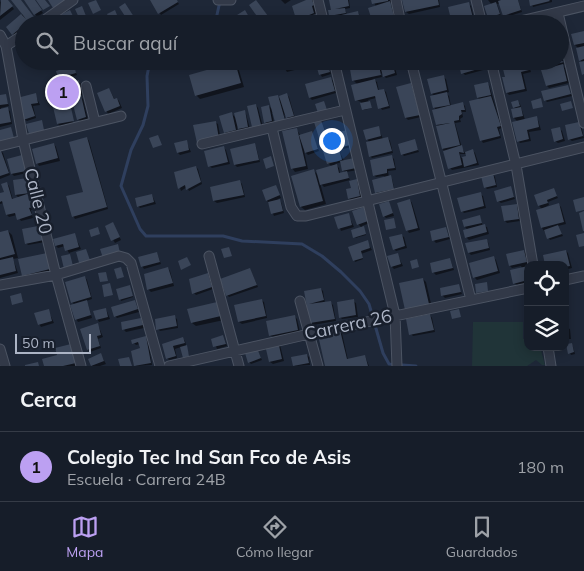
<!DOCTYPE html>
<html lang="es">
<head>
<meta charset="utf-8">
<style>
  :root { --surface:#161d29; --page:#1f2631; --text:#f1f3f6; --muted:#9ea2a8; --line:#353b46; --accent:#bca0f2 }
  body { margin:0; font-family:Mulish,sans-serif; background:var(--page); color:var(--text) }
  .controls { position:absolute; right:15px; bottom:15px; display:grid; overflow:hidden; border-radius:10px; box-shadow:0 2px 12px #0003 }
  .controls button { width:45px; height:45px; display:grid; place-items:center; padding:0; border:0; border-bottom:1px solid var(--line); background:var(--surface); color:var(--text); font:25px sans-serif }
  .scale { position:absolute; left:15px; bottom:12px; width:76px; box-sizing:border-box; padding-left:5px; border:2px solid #acb4c5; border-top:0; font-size:14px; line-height:18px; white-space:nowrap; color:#acb4c5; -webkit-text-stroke:4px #181f2c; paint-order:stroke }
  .you { position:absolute; left:331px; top:140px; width:18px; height:18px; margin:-12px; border:4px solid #fff; border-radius:50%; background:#1a73e8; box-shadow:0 0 0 8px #1a73e833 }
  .badge { display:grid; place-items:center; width:32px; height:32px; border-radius:50%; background:var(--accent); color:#111; font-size:16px; font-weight:700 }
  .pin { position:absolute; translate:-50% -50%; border:2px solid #fff; box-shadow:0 1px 5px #0006 }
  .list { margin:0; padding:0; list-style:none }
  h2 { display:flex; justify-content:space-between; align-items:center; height:65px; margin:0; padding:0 20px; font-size:21px }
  h2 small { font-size:16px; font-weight:400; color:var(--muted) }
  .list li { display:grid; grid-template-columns:32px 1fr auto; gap:15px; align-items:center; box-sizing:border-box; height:70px; padding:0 20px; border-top:1px solid var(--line) }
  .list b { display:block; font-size:19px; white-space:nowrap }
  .list p { margin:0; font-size:16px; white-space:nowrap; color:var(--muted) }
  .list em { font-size:16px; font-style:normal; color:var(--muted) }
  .icon { flex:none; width:28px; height:28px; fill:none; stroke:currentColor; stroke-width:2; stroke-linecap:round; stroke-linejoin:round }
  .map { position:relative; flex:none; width:584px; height:366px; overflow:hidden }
  .search { position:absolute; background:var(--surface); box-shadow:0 2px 12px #0003; left:15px; right:15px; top:15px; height:55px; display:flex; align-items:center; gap:12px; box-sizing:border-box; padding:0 18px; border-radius:28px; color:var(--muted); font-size:19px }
  .sheet { height:135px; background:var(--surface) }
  nav { display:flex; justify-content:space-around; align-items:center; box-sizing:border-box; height:70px; border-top:1px solid var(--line); background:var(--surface); font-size:14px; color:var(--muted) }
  nav a { display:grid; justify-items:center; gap:2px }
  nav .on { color:var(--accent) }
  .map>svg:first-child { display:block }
</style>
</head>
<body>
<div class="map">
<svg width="584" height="366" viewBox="0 0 584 366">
  <rect width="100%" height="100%" fill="#1e2737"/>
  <path fill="#203438" d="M473 322H523V339L528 337V347H540L545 365H542L536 360 527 366H472Z"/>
  <path fill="#0007" fill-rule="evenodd" d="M3 0H7L14 9 0 20V2Z
    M13 0H20L35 19 30 24H24V29L15 36 7 27 23 14Z
    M26 0H34L43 13 37 17Z
    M151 0H176L179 4 161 15Z
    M281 0H291L285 4Z
    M312 0 314 2 319 24H296Z
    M330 0H349L350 8 345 9 347 15 358 12 362 21 352 24H336L334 17 330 15 333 11Z
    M373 0H391L392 2 389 3 391 5 397 24H374L376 7Z
    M404 0H439L440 7 409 14 406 12Z
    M488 0H518L522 12 506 17 501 3 497 4 501 16 491 19 489 17 492 5Z
    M530 0H552V2L533 7Z
    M258 4 270 19 264 23 262 21Z
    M469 4 471 6 475 24H453Z
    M584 32V75L579 49 575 45Z
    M560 53 564 64 562 65 565 68 569 83 549 88 547 86 553 68 550 65 560 61Z
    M292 61H327L331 74 322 77 320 74 317 62 309 65 305 61 306 67 287 72 285 69Z
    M365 61H393L397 75 386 78 381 73 382 77 373 79 377 82 379 91 384 90 386 92 390 108 382 110 376 98 368 100 372 108 364 110 361 102 356 100 357 84 353 80Z
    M424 61H443L444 64 427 68Z
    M473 61H485L487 69 465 75 463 73Z
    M499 61 528 62 531 72 523 74 527 91 509 95 507 93V78L503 65H502Z
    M235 63 238 67 244 87 200 99 196 95Z
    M73 67 77 75 62 80 59 77Z
    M443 77 446 79 449 92 446 93 449 96 451 106 463 104 465 106 466 112H462L463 117 460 119 461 122 455 123 462 148 465 153 473 151 475 153 479 165 452 170 450 168 443 149 439 127 437 125 436 110 434 107 435 96 432 94ZM460 154H467L468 156 461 158Z
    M331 79 333 81 336 93 312 100 310 98Z
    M79 82 81 84 82 95 80 96 83 99 88 120 80 121 78 119 76 98 72 94Z
    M487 83 489 85 502 128 499 129 501 138 483 143 481 140 479 100 475 86Z
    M411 84 413 86 421 117 408 120 406 118Z
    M568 86 572 96 547 102 545 100Z
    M109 89 115 100 117 99 119 101 122 108 108 114 99 94Z
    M35 94 40 105 33 106 36 118 27 121 24 119Z
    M287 95 289 97 295 118 289 120 284 114 286 122 279 124 274 112 272 113 274 123 267 124 265 122 269 106 274 111 277 96 282 101Z
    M5 96 9 106 1 108V110L7 109 10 111 12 124 0 127V97Z
    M67 96 73 123 60 126 58 124Z
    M518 102 520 104 525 120 536 118 538 120 541 130 529 132 531 141 520 143 518 141V122L514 118 516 109 514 107Z
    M256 105 258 108 263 127 255 129 253 126Z
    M244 112 246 114 250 129 241 131 237 127 238 132 227 135 225 132 232 114 237 119Z
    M321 121 327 135 330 134 334 138 346 132 351 147 339 150 344 161 358 170 346 172 350 180 324 187 320 183 326 204 305 210 301 207 314 171 319 176 332 167 328 163ZM342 162 343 170 346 173 340 174 339 168 335 164Z
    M215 122 218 124 221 141 200 144Z
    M579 123 581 125 584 138 572 141 569 139Z
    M378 127 383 139 388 138 390 141 393 153 372 158 370 156V143L367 139Z
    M296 129 301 136 311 132 319 151 308 155 304 151 308 169 295 172 292 168Z
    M560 129 562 131 565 141 558 143 555 141Z
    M87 138 89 141 108 209 75 219 73 216 84 193Z
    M186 141 191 152 180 155 178 153Z
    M414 141 419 152 404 156 402 154Z
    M54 144 56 147 60 161 39 166 37 163Z
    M254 144 256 147 260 162 237 167 235 165Z
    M224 148 226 150 230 164 212 168 209 166Z
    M0 150 3 153 10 175 0 179Z
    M21 157 24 159 27 173 14 176 12 174Z
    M392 157 394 159 396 170 388 171 389 177 392 179 395 191 379 194 376 192 385 178 384 176 376 177 374 175Z
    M196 167 198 169 202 184 189 191 187 187 181 191 175 172Z
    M493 174 495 177 497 187 487 189 485 187Z
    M27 180 29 182 35 209 31 210 33 218 21 221 17 215 9 217 7 215 4 203 0 204V194L5 193 7 184 9 186 13 200 19 198 16 195Z
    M350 180 351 182 357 181 359 183 362 198 351 200 349 198 352 189Z
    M240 182 242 184 245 197 217 203 214 201 211 188Z
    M275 186 281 198 278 199 281 202 284 213 274 216 267 200Z
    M510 187 515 199 501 203 498 201Z
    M553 190 558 198 548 202 549 205 542 209 539 206Z
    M480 194 483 196 486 208 464 213 462 211Z
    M152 195 156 204 140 208 138 206Z
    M410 200 412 203 420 230 409 233 407 230Z
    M389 202 394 216 386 218 384 216Z
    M516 205 518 208 520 221 507 223 505 221Z
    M559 205 561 207 566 224 558 226 563 236 550 240 542 228 537 211Z
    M364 209 370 223 362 226 366 235 355 238 362 228 358 224Z
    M348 214 354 227 341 231 336 218Z
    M480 217 483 226 487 227 489 234 469 240 466 237 468 230 465 227 463 221Z
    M113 224 121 240 115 243 106 227Z
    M38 227 43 232 45 242 28 245 26 243Z
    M446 228 450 239 436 243 434 241Z
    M8 231 12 235 18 258 13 259 18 273 0 278V233Z
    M74 234 81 249 69 253 65 246 58 248 56 246Z
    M401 235 404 237 407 248 396 251 394 249Z
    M486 240 488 242 490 250 471 255 469 253Z
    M367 242 372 250 361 254 363 259 355 262 350 248Z
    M524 251 526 253 529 264 525 265 528 268V283L517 285 514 283 522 268 521 266 512 268 510 266Z
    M566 251 568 253 572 268 565 270Z
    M157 253 161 264 144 269 142 266Z
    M46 254 53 273 26 279 23 275Z
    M397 254 403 266 394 269 392 267Z
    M494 258 496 260 500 273 477 280 474 277Z
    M450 259 454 270 436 275 433 272Z
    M168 268 170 271 174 286 151 292 148 289Z
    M250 269 258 287 229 297 227 295Z
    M208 274 210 276 213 289 196 295 194 293Z
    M85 277 87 280 92 299 86 301 88 304 92 318 78 322 76 319 75 305 72 302Z
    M423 279 426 282 432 308 410 313Z
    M458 285 462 294 445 298 443 296 441 289Z
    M130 286 133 297 121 301 117 289Z
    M321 289 323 291 325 303H331L333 305 336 321 313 325 311 322 306 292Z
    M261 300 264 302 267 318 242 324 239 322Z
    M135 301 139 312 117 318 115 316Z
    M353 301 356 303 358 317 342 319 340 317Z
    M217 303 224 320 196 326 192 323Z
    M106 309 110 319 99 322 97 319Z
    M48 310 54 323 41 327 39 324Z
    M430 315 432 318 435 332 413 336 411 334Z
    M174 317 177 319 178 328 160 331 158 329Z
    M295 317 297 319 300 332 273 337 270 335Z
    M141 319 144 328 126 332 124 330Z
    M98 325 103 337 98 339 101 348 90 352 88 350Z
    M565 327 570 329 571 339H565L568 345 571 344 573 347 575 354 571 355 567 347 560 349 558 347H565Z
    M339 331 342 333 348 360 365 356 369 366H326Z
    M223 336 227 346 217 349 213 339Z
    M145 338 148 340 152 365 136 366 141 349 140 344 136 345 134 343Z
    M183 339 185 341 189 356 184 357 181 347 175 349 177 358 169 360 167 358 163 345Z
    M70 345 78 366H45L58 356Z
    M280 345 284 361 273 364 270 362 266 346Z
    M257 350 262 360 251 364 249 362Z
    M101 355 106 364 100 366H92L89 359Z
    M307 355 309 357 310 365 294 366Z"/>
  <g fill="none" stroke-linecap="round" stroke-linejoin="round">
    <path stroke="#2f3f5e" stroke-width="3" d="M215 24 220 1
      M150 61 147 76 148 106 143 125 131 150 121 186 140 229 146 236H223L242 241 302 244 322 256 341 272 360 291 369 304 383 353 389 364 416 366"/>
  </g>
  <path fill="#3a4558" d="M1 0H8L13 6 0 16Z
    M11 0H21L34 17 12 35 6 27 21 14 26 19Z
    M24 0H35L42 10 34 15Z
    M36 0H45L50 6 43 10Z
    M48 0H68L53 8Z
    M96 0 101 10 93 14 88 3Z
    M150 0H177L178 2 158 14Z
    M256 0 268 16 261 22 249 5Z
    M306 0H312L314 5 312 6 314 13 302 18 316 14 318 24H295L294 20 296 19 292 6Z
    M329 0H348L349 6 335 9 345 8 346 13 329 16 328 10H331Z
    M371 0H388V1L372 4Z
    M402 0H438L439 5 405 12Z
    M501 0H518L521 10 503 16 498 1Z
    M529 0H549L550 1 530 6Z
    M390 1 396 24H373L368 8Z
    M469 2 474 22 452 24 448 7Z
    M496 2 500 14 488 18 484 6Z
    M125 3 138 23 136 24H130L119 7Z
    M82 6 86 16 80 20 75 9Z
    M70 10 77 24H62L58 16Z
    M115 10 119 20 111 23 107 14Z
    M245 10 253 24H242L237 15Z
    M358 11 360 19 342 24H334L333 17Z
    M103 16 107 24H99L97 19Z
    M91 18 94 24H83L82 22Z
    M437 18 438 24H420V23Z
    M553 20 554 24H545V22Z
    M584 31V43L574 45 571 34Z
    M584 46V59L579 61 576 48Z
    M560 57 562 61 564 62 549 66 548 61H560Z
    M287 61H304L305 65 284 70 282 63Z
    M315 61H327L330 72 319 75Z
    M357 61H378L381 75 352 81 349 63Z
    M379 61H392L395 73 383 77Z
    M423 61H443V62L424 67Z
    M468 61H484L485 67 461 74 459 64Z
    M517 61H527L529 70 521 72 525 89 506 93 502 77H505L502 65Z
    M584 61V74L582 75 579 62Z
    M235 62 241 83 195 96 189 75Z
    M563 64 567 81 546 86 541 70Z
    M74 65 76 73 58 78 56 71Z
    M444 75 447 90 431 94 427 79Z
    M331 77 335 91 309 98 305 84Z
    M375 79 378 90 384 89 389 106 378 109 375 96 355 101 351 85Z
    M79 80 81 94 71 95 70 81Z
    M488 82 491 95 477 98 474 85Z
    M411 83 420 115 405 118 396 87Z
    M568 85 571 94 544 101 541 91Z
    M109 88 114 99 117 98 120 106 105 112 97 93Z
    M447 92 450 105 433 108 430 96Z
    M36 93 38 103 31 104 35 116 23 120 17 98Z
    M287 93 294 116 286 118 279 96Z
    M6 94 8 104 0 105V95Z
    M68 94 74 121 57 124 51 98Z
    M81 95 86 117 77 120 71 97Z
    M278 95 285 120 275 122 268 97Z
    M491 96 501 126 497 127 500 136 480 141 469 101Z
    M541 98 543 107 533 109 531 101Z
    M518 100 520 106 513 108 511 102Z
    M324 101 327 110 318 113 315 104Z
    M370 101 372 108 362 110 360 103Z
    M571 101 573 108 562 111 560 104Z
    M463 102 465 110H461L462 114 459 116V120L454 121 460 145 442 149 436 126 450 123 436 125 432 110Z
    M256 104 261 125 252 127 247 106Z
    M269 105 272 121 264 123 261 107Z
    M8 107 11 122 0 124V109Z
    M521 107 523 116 513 118 511 109Z
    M245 110 248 127 238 129 234 113Z
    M232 112 236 130 224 133 219 116Z
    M537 116 539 127 527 130 529 139 517 142 512 122Z
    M42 120 44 130 29 134 26 124Z
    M321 120 326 134 331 133 334 150 339 149 342 160 327 164 314 122Z
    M216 121 219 139 197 143 193 125Z
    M579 122 583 136 568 140 565 125Z
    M379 126 381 136 366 140 363 130Z
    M11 127 14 138 0 142V130Z
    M560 127 563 139 554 142 551 129Z
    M297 128 306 166 291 169 282 131Z
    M347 130 350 145 335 149 332 134Z
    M312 131 318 149 305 153 299 135Z
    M158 135 162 145 153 148 149 138Z
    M87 137 107 207 72 217 66 196 83 192 69 142Z
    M388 137 392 151 369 157 366 142Z
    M415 139 418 150 401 155 398 144Z
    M187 140 189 150 177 153 174 143Z
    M54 143 58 158 36 164 32 149Z
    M255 143 259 160 234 165 230 149Z
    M462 145 464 153 459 152 462 165 448 169 443 151Z
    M224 146 228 162 208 167 204 151Z
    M0 148 9 173 0 176Z
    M473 149 477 163 464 167 462 157 466 156 465 152Z
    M22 155 26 171 11 174 7 159Z
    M392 155 395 168 387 169V173L373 176 370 160Z
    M271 156 274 166 266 169 263 159Z
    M354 158 356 168 342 171 340 161Z
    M337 164 339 173 347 171 349 178 320 185 316 170Z
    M196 166 201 182 186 190 185 185 178 189 174 172Z
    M314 169 323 201 300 207 291 176Z
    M493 173 496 185 484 188 481 176Z
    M391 175 394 189 375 193 372 180Z
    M28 178 30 193 15 195 13 180Z
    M357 179 360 196 348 199 346 189 351 188 349 181Z
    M240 180 244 195 213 201 210 187Z
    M7 182 12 199 30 193 33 207 29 208 32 215 17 220 15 213 6 215 2 201 0 202V193L4 192 1 184Z
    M276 185 280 195 266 201 262 190Z
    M511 186 514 197 497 202 494 191Z
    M554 188 557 196 547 200 548 203 538 206 534 195Z
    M481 192 484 206 461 212 457 198Z
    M152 194 154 202 137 207 135 198Z
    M584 197V210L576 212 573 200Z
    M280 199 283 211 271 214 268 202Z
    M410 199 418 228 406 231 397 203Z
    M389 201 393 213 383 217 379 204Z
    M559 203 564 222 541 228 536 210Z
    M517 204 519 219 504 221 501 206Z
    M364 207 368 221 357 225 352 211Z
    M584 211V231H583L579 213Z
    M349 213 352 225 338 229 334 217Z
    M480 215 482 223 464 227 462 220Z
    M394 218 396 228 386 230 384 220Z
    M113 222 120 237 111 241 105 226Z
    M485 224 487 232 465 238 463 230Z
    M558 225 562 234 547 239 544 230Z
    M38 226 39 229H42L44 240 25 244 22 229Z
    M364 226 366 234 353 238 351 230Z
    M98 227 100 234 91 237 89 230Z
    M446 227 449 237 432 241 430 231Z
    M8 230 15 254 0 258V232Z
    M75 233 79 247 65 251 63 244 55 246 53 239Z
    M584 233V246L579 247 576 235Z
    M402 234 405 246 393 250 389 237Z
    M487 239 489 248 468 253 465 243Z
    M368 240 370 248 361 251 363 258 353 261 348 247Z
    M118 244 120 253 103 258 100 249Z
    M229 247 232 256 224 258 221 249Z
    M86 249 91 263 80 266 76 252Z
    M524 250 527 262 509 266 506 254Z
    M566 250 570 266 565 267V265H545L543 255Z
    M157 252 160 262 141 267 138 257Z
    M47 253 50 269 22 276 18 259Z
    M398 253 401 264 391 267 387 256Z
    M70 254 73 266 64 269 61 256Z
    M494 256 498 271 473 278 469 263Z
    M13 257 16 271 0 275V260Z
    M187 257 191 265 181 270 178 261Z
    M450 258 453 268 432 273 430 263Z
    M417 259 419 267 412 269 410 261Z
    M528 266V280L513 284 510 270Z
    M121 267 124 277 117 279 114 269Z
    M168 267 173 283 147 290 144 274Z
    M250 268 257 285 226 296 220 279Z
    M106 272 108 281 100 282 98 273Z
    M208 273 212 287 192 294 189 279Z
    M85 276 91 297 71 303 65 282Z
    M423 278 429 304 405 310 399 283Z
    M487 282 488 291 476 293 475 284Z
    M110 283 113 295 104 297 102 285Z
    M459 284 461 292 441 296 440 288Z
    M130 285 133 296 119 300 116 289Z
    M321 288 324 300 309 304 331 301 335 319 310 323 304 291Z
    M21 293 23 302 12 305 10 296Z
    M262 299 266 316 238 322 234 305Z
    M354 299 356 315 339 318 337 302Z
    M87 300 91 315 75 320 70 305Z
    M135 300 138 309 114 317 111 307Z
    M217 302 221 316 191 323 187 309Z
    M106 308 108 317 96 320 93 311Z
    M49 309 52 321 38 325 34 313Z
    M459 309 461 317 452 319 450 311Z
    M430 314 434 330 409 335 406 319Z
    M175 315 177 326 156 330 155 319Z
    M295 315 298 330 269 336 266 321Z
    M141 318 143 325 122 330 121 322Z
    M98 323 101 335 97 336 100 346 87 350 80 329Z
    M568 325 569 337H565V326Z
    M340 330 347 359 365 355 368 366H325L318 335Z
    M223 335 226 344 213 347 211 339Z
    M146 336 151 363 134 366 131 351 140 348 138 342 132 344 131 340Z
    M183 337 185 343 173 346 176 356 166 359 162 344Z
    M565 339 567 344 572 343 574 352 568 354Z
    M278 341 282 359 269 362 265 345Z
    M71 344 76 363 63 366H44L42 359 57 355 55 348Z
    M187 345 189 356 183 358 180 347Z
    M257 348 261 358 248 363 245 353Z
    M101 353 104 361 91 366 88 359Z
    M307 354 309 363 293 366 291 357Z
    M129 357 132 366H120L118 359Z
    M38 362 39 366H25V365Z"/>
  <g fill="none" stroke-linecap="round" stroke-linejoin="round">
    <defs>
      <path id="street" d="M218 0H231
        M318 0 324 24
        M396 0 401 24
        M476 0 482 24
        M558 13 584 123
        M39 24 73 0
        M508 24 584 6
        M0 35 6 46 23 140 56 275 81 366
        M6 46 24 34
        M334 61 395 315 397 366
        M411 61 471 300
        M491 61 516 165 533 265
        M86 86 95 122
        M272 128 291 207 297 216H306L584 147
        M202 144 345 110
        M0 146 121 116
        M209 256 239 366
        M565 280 584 276
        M0 285 56 275 119 256 126 258 131 263 160 366
        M300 301 318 366
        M548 347 551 366
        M0 349 5 366
        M169 366 309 334 528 288"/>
    </defs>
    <use href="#street" stroke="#4c5463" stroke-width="11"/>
    <use href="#street" stroke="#323948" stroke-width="9"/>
  </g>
  <g text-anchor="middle" stroke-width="5" stroke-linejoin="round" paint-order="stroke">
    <g font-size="18" fill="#acb4c5" stroke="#181f2c">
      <text transform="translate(38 201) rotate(76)" y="6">Calle 20</text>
      <text transform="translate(348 325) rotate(-12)" y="6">Carrera 26</text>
    </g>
  </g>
</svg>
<div class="controls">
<button><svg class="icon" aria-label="locate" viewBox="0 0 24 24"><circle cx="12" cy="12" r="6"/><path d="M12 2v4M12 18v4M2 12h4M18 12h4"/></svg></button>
<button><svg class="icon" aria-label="layers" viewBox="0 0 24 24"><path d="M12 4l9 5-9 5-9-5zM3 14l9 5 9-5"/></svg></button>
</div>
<div class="scale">50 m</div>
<div class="you"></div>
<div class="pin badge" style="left:63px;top:92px">1</div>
<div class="search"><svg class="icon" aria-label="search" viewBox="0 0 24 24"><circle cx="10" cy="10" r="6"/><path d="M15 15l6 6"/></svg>Buscar aquí</div>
</div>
<section class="sheet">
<h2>Cerca<small></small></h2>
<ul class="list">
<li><span class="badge">1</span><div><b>Colegio Tec Ind San Fco de Asis</b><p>Escuela · Carrera 24B</p></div><em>180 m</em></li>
</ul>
</section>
<nav>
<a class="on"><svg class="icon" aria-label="map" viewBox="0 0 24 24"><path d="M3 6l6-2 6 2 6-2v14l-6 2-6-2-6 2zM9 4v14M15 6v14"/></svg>Mapa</a>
<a><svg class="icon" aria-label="directions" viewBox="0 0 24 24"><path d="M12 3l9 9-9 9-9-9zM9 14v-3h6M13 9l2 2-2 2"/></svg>Cómo llegar</a>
<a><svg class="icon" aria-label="saved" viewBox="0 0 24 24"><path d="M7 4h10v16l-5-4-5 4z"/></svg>Guardados</a>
</nav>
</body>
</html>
